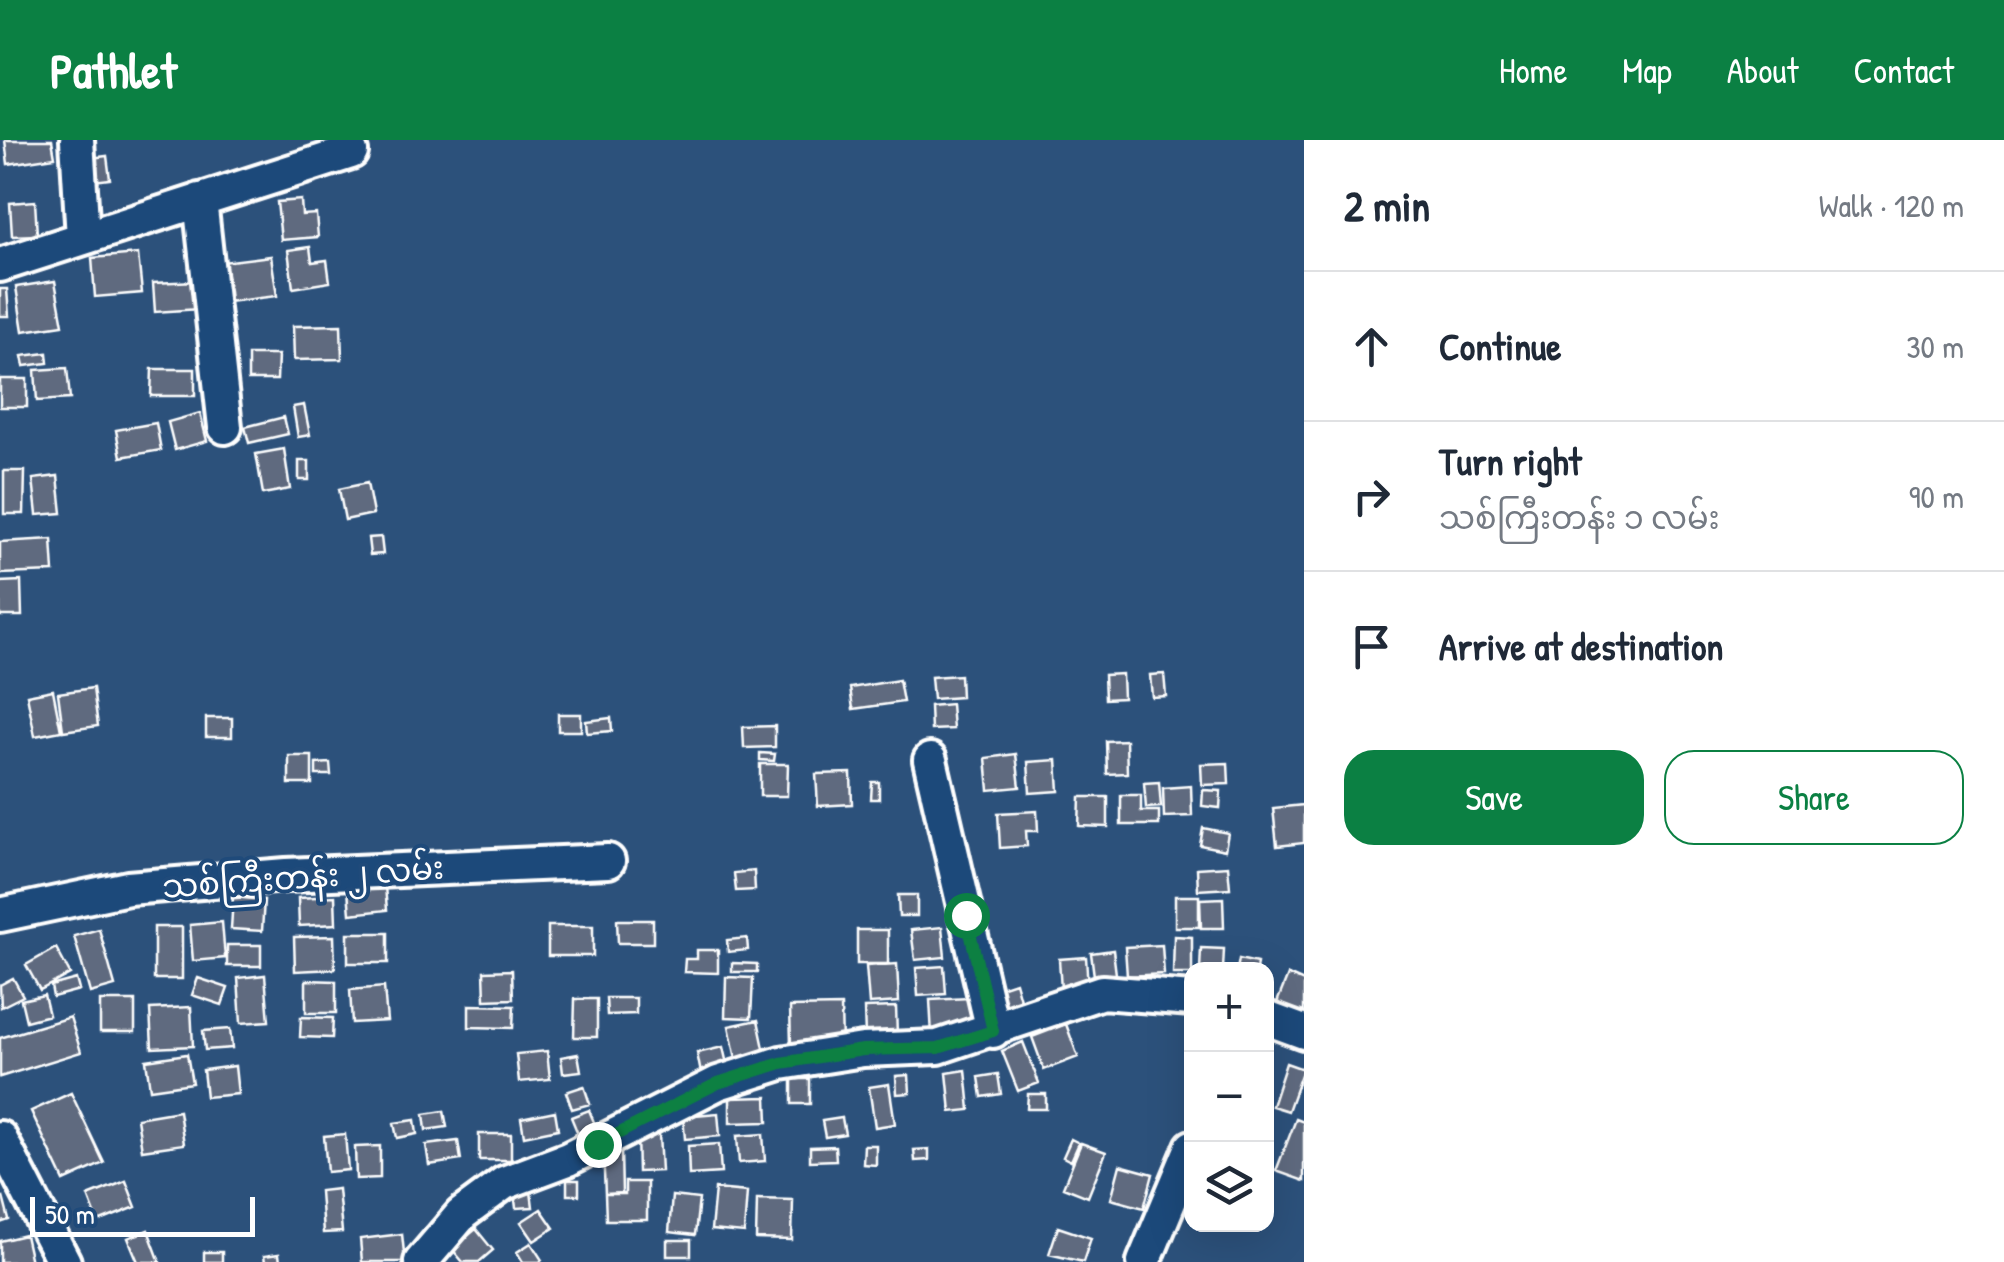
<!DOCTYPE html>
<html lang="en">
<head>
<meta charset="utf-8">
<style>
  :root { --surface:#fff; --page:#f2f2f3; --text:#1f2937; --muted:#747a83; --line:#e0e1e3; --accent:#0b8043 }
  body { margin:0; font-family:"Patrick Hand","Noto Sans Myanmar",sans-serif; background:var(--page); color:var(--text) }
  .controls { position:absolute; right:30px; bottom:30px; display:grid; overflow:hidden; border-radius:20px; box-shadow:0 10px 40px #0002 }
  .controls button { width:90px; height:90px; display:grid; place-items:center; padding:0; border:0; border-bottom:2px solid var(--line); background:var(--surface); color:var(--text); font:50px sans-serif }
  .scale { position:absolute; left:30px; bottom:25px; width:225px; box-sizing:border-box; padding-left:10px; border:5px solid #fff; border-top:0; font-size:28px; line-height:35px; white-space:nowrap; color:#fff; -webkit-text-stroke:8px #1f4a7a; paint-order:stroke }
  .stop { position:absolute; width:30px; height:30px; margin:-22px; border:8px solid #0b8043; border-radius:50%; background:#fff }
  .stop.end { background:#0b8043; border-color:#fff; box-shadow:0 2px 10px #0008 }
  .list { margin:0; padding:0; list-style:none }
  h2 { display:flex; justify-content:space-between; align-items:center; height:130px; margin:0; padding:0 40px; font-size:42px }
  h2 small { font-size:32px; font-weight:400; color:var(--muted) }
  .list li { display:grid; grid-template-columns:65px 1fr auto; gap:30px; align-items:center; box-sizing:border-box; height:150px; padding:0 40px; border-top:2px solid var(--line) }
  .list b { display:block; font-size:38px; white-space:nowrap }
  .list p { margin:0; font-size:32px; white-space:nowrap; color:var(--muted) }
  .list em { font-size:32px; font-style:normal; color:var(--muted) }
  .actions { display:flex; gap:20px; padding:30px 40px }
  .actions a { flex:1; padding:22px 0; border:2px solid var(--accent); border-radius:30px; text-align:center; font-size:35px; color:var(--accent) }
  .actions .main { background:var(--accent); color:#fff }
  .icon { flex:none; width:55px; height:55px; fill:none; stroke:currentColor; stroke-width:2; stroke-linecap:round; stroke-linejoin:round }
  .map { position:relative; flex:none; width:1304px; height:1122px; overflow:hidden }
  header { display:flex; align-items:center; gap:60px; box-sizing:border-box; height:140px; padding:0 50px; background:var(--accent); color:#fff }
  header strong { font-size:48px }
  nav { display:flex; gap:55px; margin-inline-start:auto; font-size:35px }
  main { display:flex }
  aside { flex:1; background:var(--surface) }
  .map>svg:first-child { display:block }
</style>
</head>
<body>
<header>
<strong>Pathlet</strong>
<nav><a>Home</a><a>Map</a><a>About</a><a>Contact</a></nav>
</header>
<main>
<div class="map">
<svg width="1304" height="1122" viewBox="0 0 1304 1122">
  <rect width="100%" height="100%" fill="#2c517b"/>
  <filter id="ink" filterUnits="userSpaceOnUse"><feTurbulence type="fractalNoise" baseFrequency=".01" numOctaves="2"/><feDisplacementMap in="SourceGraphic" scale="20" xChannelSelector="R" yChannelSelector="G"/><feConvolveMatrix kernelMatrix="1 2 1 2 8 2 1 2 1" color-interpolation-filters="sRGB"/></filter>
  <g filter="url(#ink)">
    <path fill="#5f6b7f" stroke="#fff" stroke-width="2.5" d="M5 0H52L55 17 8 24Z
      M107 16 110 39 85 42 82 19Z
      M301 60 302 75 316 74 318 97 281 100 277 62Z
      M35 61 37 95 12 96 10 63Z
      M310 107 312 122 327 120 330 142 293 148 288 110Z
      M138 114 142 153 95 157 92 118Z
      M271 116 277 156 227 162 222 122Z
      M55 141 63 185 23 191 16 147Z
      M197 141 199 169 155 172 153 143Z
      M0 149H7L9 176H0Z
      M341 185 342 219 294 220 293 186Z
      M47 213 48 223 24 226 22 216Z
      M248 215H278L277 240H248Z
      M67 228 70 259 37 261 35 230Z
      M152 229H195V256H151Z
      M0 239H27V267H0Z
      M304 265 310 295 298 297 293 267Z
      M200 273 207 301 175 310 168 282Z
      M284 277 288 294 249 303 245 287Z
      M156 283 161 310 121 317 116 290Z
      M284 309 290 349 263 354 256 314Z
      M299 321H309V340H299Z
      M4 331H25L24 374H4Z
      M58 336 62 373 37 375 33 339Z
      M367 343 373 374 345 380 339 349Z
      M381 397 383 414 370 415 368 398Z
      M52 399 54 432 0 434V402Z
      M21 441 22 476H0V442Z
      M1122 534 1123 558 1105 559 1104 535Z
      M1164 534 1166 556 1152 557 1150 535Z
      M960 535 961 557 933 559 931 537Z
      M899 540 903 562 853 569 850 548Z
      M93 548 98 586 63 591 58 553Z
      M53 550 61 591 35 596 27 555Z
      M951 564 953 589 931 590 930 566Z
      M558 574H581V591H558Z
      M206 578H232V597H206Z
      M611 578 612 591 587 593 586 581Z
      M775 586V607L744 608 743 587Z
      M1126 600 1127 633 1107 634 1106 601Z
      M760 613 775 614 774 621 760 620Z
      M1016 614 1020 647 989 650 986 618Z
      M289 616H312V644H289Z
      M1057 620 1059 651 1030 653 1028 622Z
      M330 623 331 635H316V624Z
      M1228 623 1229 644 1202 645 1201 624Z
      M760 624H788L787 656H760Z
      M851 633 852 664 818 666 816 634Z
      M872 642H879V659H871Z
      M1159 642 1161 667 1146 668 1144 643Z
      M1191 646 1192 676 1164 677 1163 648Z
      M1203 650 1221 651 1220 668 1202 666Z
      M1121 655H1141V671H1159V685H1121Z
      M1080 657H1108V687L1079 686Z
      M1304 665V703L1277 706 1273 668Z
      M1037 671 1038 691H1026L1027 706 1000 708 998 673Z
      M1203 688 1228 693 1225 710 1200 705Z
      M1228 726 1230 748 1198 750 1197 728Z
      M754 731 755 750 736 751 734 733Z
      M385 746 387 770 350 774 348 750Z
      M898 755H917V776H899Z
      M335 756 336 784 299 786 298 758Z
      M1175 756H1199V787H1175Z
      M233 757 264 760 262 791 231 789Z
      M1223 758 1224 788H1201L1200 759Z
      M617 780H653V803H618Z
      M222 782 225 818 193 821 190 785Z
      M548 786H593V816H548Z
      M154 787H182V839H154Z
      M942 787 945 817 915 820 911 790Z
      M99 789 115 846 90 853 74 796Z
      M857 790H888V824H857Z
      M348 793H388V823H348Z
      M334 796 335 829 295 831 294 797Z
      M1174 796 1192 797V834H1173Z
      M747 798 748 810 728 812 727 800Z
      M227 805H261V826H227Z
      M1162 805 1164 834 1127 836 1125 807Z
      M56 808 70 834 40 850 26 825Z
      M1201 808 1224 809 1223 830H1200Z
      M697 810H718V833L684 832 685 819H697Z
      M1113 810 1116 834 1094 836 1091 813Z
      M1086 817 1088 848 1061 850 1059 819Z
      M1239 819 1257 823 1256 830H1237Z
      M732 823 757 824V832H732Z
      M897 824 899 862 869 864 866 826Z
      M944 826 946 854 918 856 916 828Z
      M512 830 513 859 485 860 484 831Z
      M265 835 269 881 241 883 238 838Z
      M1288 835 1304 842V876L1276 865Z
      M726 837 753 838 751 878 725 877Z
      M13 838 23 856 1 867 0 845Z
      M198 838 228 848 222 865 192 855Z
      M76 839 79 850 53 857 51 846Z
      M306 840 336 841V873H306Z
      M1015 842 1021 863 1001 869 994 849Z
      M384 847 387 881 352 883 350 850Z
      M44 855 49 875 26 881 21 860Z
      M606 858H636V874L607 875Z
      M969 858 972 894 932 896 930 860Z
      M575 859H597V897H574Z
      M100 861H135V892H100Z
      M469 865 514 866 513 888 469 887Z
      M841 866 842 904 791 905 790 867Z
      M191 867 193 906 152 908 150 869Z
      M896 867 897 895 865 897 864 868Z
      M70 877 81 912 0 937V898Z
      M301 877 333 878 332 898 300 897Z
      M758 880 765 913 736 919 729 886Z
      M1066 884 1078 917 1044 930 1032 897Z
      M230 889 232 908 205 910 203 891Z
      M1023 902 1039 943 1018 951 1002 911Z
      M723 907 729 933 702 939 697 913Z
      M547 911 550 939 519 942 516 914Z
      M187 914 192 943 150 949 146 920Z
      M578 914 581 931 563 933 561 917Z
      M1286 923 1303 929 1288 971 1272 966Z
      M235 926 238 954 206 957 203 930Z
      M966 930 970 970 951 972 947 933Z
      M998 934 1001 954 982 957 979 937Z
      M909 935 910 953 897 954 896 936Z
      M792 939H810V964H792Z
      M889 944 895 984 875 987 869 947Z
      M584 946 590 964 572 969 566 952Z
      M71 953 104 1023 64 1041 31 971Z
      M1028 954H1046V969H1027Z
      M767 957 768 982 730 983V958Z
      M589 970 596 987 578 994 571 977Z
      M179 971 184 1004 142 1010 137 978Z
      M444 971 447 987 426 990 424 974Z
      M555 971 558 989 524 996 521 978Z
      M718 973 720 996 685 999 683 976Z
      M842 978 845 994 825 997 822 981Z
      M1296 979 1304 982V1041L1276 1031Z
      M415 980 417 994 397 998 394 983Z
      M345 994 348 1030 327 1032 324 996Z
      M479 994H511V1020H479Z
      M637 994H659L661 1031 638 1032Z
      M763 994 765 1021 739 1023 737 996Z
      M1071 999 1079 1003 1071 1021 1063 1017Z
      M458 1001 461 1020 429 1025 426 1005Z
      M1081 1003 1106 1012 1088 1057 1063 1047Z
      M719 1004 721 1033 689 1035 688 1006Z
      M864 1005H876V1025L863 1024Z
      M380 1006V1038L356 1039 355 1007Z
      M835 1006 836 1020 810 1021V1007Z
      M929 1009V1020L915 1021 914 1010Z
      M603 1010H621L622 1053 605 1054Z
      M1120 1025 1153 1034 1144 1068 1111 1059Z
      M567 1040H579V1055H567Z
      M126 1041 136 1067 98 1082 88 1056Z
      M625 1042H647V1080H606L605 1054H625Z
      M338 1049 342 1092 323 1093 320 1051Z
      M715 1049 747 1052 744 1093 711 1090Z
      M531 1051 533 1067 516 1068 514 1052Z
      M672 1056 699 1059 695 1095 669 1092Z
      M3 1057 9 1080 0 1083V1058Z
      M757 1059 793 1060 792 1100 756 1099Z
      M541 1069 554 1088 534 1101 521 1082Z
      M1058 1087 1091 1098 1083 1122 1049 1114Z
      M476 1089 493 1110 479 1122H463L452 1109Z
      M148 1090 160 1122H138L128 1098Z
      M402 1094 405 1122H362L360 1099Z
      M25 1095 31 1122H0V1101Z
      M667 1100H691V1116H667Z
      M531 1103 542 1120 540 1122H523L517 1112Z
      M204 1112H222V1122H204Z
      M279 1114 280 1122H265L264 1116Z"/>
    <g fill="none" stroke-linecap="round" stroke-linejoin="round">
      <defs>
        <path id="street" d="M77 0 83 98
          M200 60 225 287
          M0 125 351 12
          M930 620 993 891
          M0 775 128 748 286 735 608 721
          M1266 878 1304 892
          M0 998 64 1122
          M421 1122 462 1074 504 1043 568 1019 718 943 781 923 863 910 938 907 1102 852 1192 859
          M1144 1122 1192 1007"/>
      </defs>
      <use href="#street" stroke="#fff" stroke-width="40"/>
      <use href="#street" stroke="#1f4a7a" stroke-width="32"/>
    </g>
  </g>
  <g fill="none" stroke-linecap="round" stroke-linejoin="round" filter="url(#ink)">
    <path stroke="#0b8043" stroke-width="12" d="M598 1004 718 943 781 923 863 910 938 908 993 891 966 775"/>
  </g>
  <g text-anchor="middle" stroke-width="8" stroke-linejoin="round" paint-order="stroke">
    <g font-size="32" fill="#fff" stroke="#1f4a7a">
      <text transform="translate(303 737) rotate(-4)" y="11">သစ်ကြီးတန်း ၂ လမ်း</text>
    </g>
  </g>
</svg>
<div class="controls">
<button>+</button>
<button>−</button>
<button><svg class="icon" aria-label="layers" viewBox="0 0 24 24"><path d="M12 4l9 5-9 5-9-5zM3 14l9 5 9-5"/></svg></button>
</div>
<div class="scale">50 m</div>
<div class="stop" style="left:966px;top:775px"></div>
<div class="stop end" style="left:598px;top:1004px"></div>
</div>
<aside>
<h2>2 min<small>Walk · 120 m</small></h2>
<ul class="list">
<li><svg class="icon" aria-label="ahead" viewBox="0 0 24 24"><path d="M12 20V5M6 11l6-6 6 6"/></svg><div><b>Continue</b></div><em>30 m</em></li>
<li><svg class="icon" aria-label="right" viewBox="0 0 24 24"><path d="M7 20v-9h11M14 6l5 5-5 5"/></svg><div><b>Turn right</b><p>သစ်ကြီးတန်း ၁ လမ်း</p></div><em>90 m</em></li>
<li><svg class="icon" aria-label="arrive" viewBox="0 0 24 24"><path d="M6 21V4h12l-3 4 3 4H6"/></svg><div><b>Arrive at destination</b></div></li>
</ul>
<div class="actions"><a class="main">Save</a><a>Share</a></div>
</aside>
</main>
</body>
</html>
